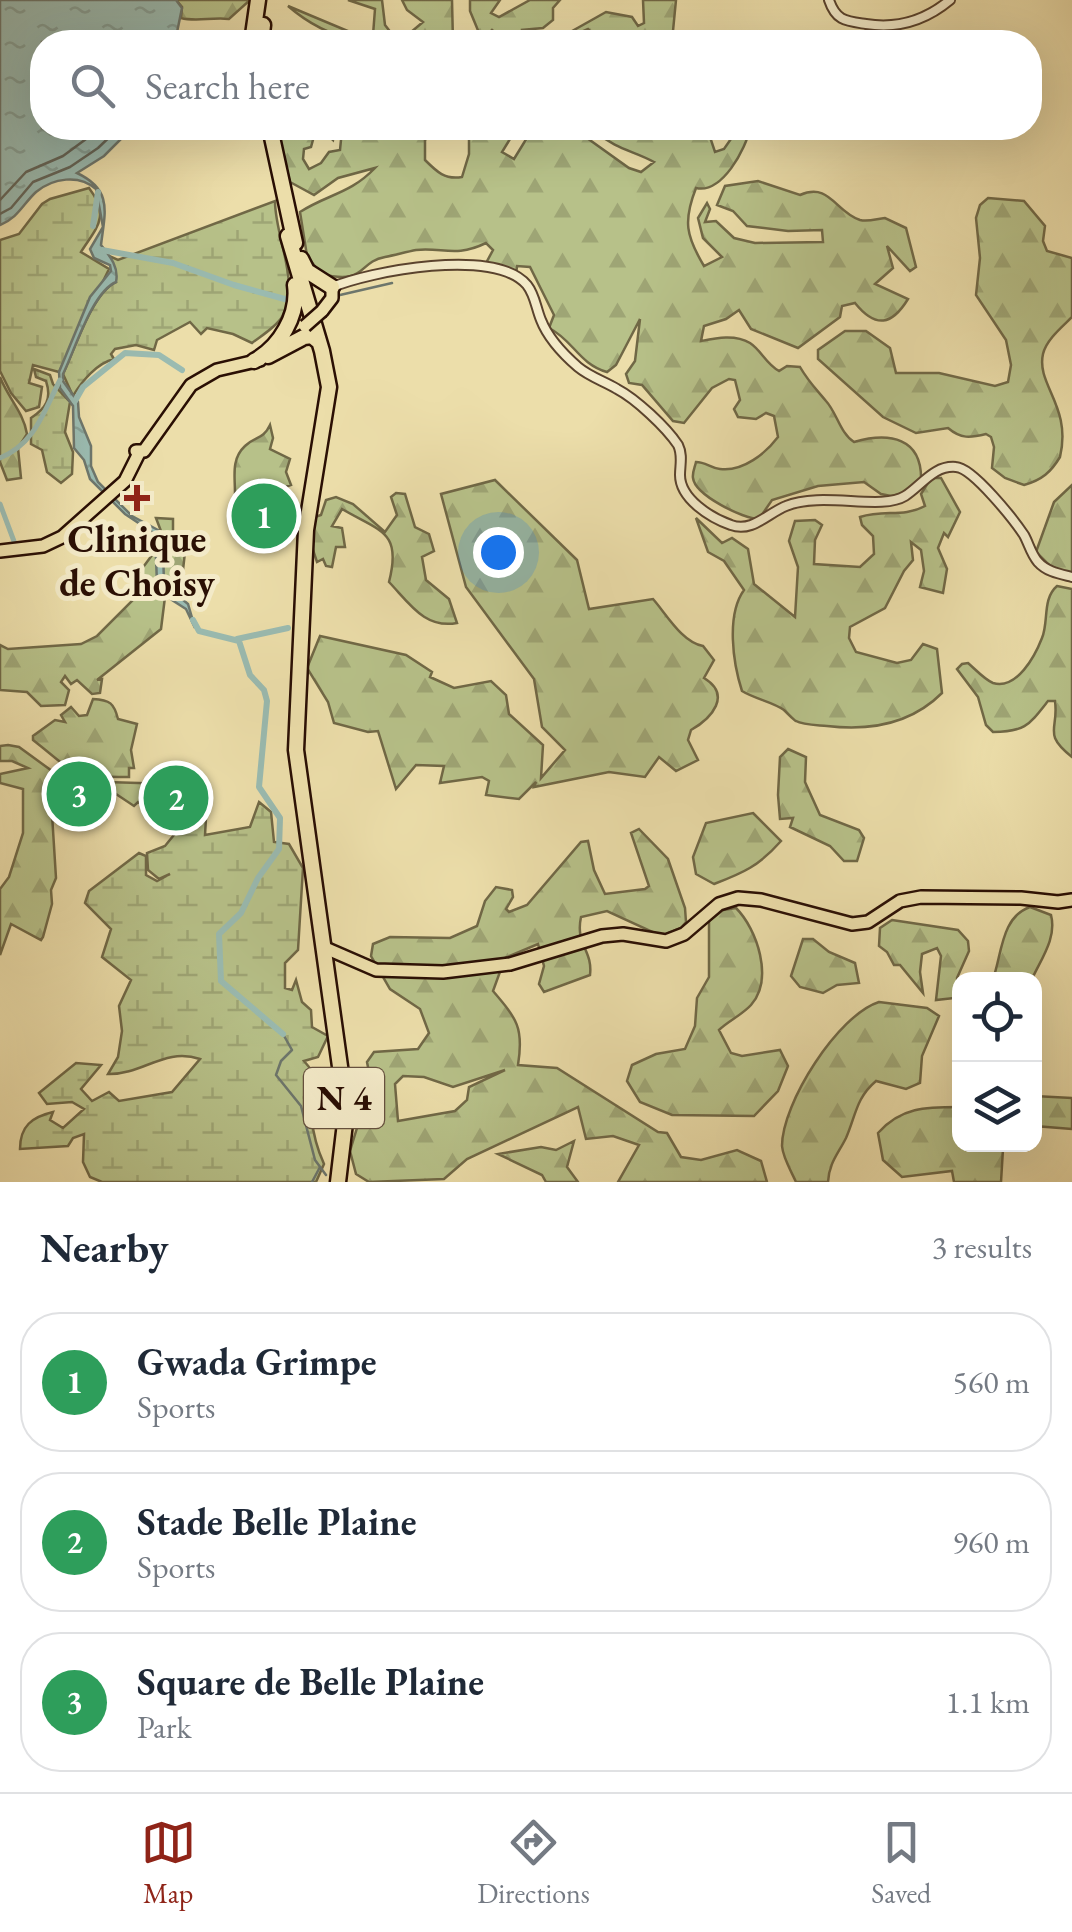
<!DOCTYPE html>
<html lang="en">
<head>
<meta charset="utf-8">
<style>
  :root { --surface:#fff; --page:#f2f2f3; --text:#1f2937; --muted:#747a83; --line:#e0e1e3; --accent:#8f2418 }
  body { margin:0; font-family:"EB Garamond",serif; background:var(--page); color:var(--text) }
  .controls { position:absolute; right:30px; bottom:30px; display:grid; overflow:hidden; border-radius:20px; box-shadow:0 10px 40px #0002 }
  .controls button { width:90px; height:90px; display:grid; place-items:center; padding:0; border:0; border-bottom:2px solid var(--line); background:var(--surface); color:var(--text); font:50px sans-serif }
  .you { position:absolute; left:498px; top:552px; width:35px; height:35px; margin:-25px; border:8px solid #fff; border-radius:50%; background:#1a73e8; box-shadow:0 0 0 15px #1a73e833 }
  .badge { display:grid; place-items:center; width:65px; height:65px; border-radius:50%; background:var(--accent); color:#fff; font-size:32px; font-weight:700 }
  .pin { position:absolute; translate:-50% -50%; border:5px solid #fff; box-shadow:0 2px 10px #0006 }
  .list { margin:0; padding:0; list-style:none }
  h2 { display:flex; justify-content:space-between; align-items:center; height:130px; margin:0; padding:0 40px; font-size:42px }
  h2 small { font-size:32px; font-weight:400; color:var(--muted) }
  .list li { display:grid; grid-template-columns:65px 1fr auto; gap:30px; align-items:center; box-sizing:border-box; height:140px; margin:0 20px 20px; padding:0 20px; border:2px solid var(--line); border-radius:40px }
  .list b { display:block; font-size:38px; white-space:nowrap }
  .list p { margin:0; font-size:32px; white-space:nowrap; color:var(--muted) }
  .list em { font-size:32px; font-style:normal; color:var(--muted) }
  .icon { flex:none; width:55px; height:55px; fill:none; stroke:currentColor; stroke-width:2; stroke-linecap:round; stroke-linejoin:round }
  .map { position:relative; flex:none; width:1072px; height:1182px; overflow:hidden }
  .search { position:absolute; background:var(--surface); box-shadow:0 10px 40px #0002; left:30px; right:30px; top:30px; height:110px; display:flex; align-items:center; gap:25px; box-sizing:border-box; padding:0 35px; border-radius:40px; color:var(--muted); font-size:38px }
  .sheet { height:610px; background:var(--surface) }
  nav { display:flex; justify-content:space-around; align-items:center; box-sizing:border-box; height:140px; border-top:2px solid var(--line); background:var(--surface); font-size:28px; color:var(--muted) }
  nav a { display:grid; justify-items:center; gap:5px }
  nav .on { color:var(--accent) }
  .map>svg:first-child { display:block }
</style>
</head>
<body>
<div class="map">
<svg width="1072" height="1182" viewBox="0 0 1072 1182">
  <defs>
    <pattern id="forest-firs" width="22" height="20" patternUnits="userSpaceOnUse" patternTransform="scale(2.5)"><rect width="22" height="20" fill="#b7c189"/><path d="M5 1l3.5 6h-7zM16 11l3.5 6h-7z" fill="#9ea575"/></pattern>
    <pattern id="wetland-marsh" width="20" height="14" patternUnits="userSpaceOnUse" patternTransform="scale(2.5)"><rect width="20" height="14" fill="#b7c189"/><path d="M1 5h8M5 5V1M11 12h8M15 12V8" fill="none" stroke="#9ea575"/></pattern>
    <pattern id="water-ripples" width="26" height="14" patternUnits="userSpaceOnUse" patternTransform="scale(2.5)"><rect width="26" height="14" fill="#9abbb1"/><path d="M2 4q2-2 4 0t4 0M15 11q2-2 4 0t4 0" fill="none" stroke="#85a097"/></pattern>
  </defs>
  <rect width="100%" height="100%" fill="#ecdeaa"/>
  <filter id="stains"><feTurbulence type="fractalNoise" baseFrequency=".002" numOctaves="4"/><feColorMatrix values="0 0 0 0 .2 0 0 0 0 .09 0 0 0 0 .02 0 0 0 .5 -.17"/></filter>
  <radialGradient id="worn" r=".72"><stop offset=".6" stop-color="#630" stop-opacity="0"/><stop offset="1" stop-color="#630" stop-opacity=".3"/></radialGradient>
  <path fill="url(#forest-firs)" stroke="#706846" stroke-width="2.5" fill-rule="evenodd" d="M176 0H250L229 19C212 17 196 22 181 18L182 7Z
    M348 0H382L385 25 395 38H404L423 22 407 10 402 0H452L453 42C388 43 341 52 288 6L350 32 373 35 375 9Z
    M470 0H500L491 13 499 17 530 0H560L553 8V20L543 28 522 30V41L530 39 537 42H506L492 30 482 40 470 11Z
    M643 0H676L673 31 678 42H594L593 39 578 42 592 33 588 29 579 33 574 30 606 12 632 17 638 26 644 23Z
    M276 128H329L334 134 333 140 322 130 316 129 311 147 304 149 303 159 309 169 321 163 329 152 340 150 342 130 345 128H441L425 140V160C437 172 445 180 462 177L469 154V128H504L510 139 502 152 514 159 533 128H573L629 168 641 172 654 162C634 151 615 149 598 133L602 128H699L709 134 715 152 724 149 733 136 731 128H750C746 149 722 194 696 188 683 221 686 236 704 266L722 257 703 238 698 218 707 203 710 209 705 222 716 221 734 238 755 243 823 242 822 230 788 231 747 226 733 211 717 205 725 186 758 181 800 195C830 182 835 212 860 220 868 222 876 219 885 218L906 228 916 267 910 271 887 246 893 268 875 284 908 299C892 325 876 329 855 303L842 306 840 317 798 348 751 329 739 310 726 319 704 326 701 341C716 338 735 334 750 343 761 350 766 364 779 371L787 366 800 367C808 381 816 389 826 401 837 413 840 433 854 442 889 432 923 437 921 482L908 493 891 496 881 494 864 482 818 486 772 500 759 519C743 519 695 495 693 478 692 473 695 467 696 462 706 462 710 468 720 469 743 472 766 453 778 437L774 416 766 413 756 419 738 417 734 409 740 400 735 380 729 379 712 388 684 423 673 421 642 385 629 383 626 374 635 361 640 319 616 365 607 372C579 364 573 340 549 328L554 315 530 267 517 266 516 275 485 265 493 250 486 243C455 258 443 247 416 250 406 252 395 255 385 257 357 262 368 285 321 274L307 256 300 212C328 194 350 194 375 168L338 178 314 195 290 182Z
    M988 198 1024 201 1045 226 1043 241 1047 251 1072 258V317C1062 327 1046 340 1043 354 1036 385 1072 406 1060 457 1051 472 1042 480 1024 485L1005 478 992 468 994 447 991 437 986 434C970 438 961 439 948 428L916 433 883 417 818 359V350L845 331H866L890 348 896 373H939L995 386 1008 382 1011 365 1006 340 976 295 980 258 976 218 980 205Z
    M0 377C8 398 23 411 27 434L18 448 21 478 7 480 0 462Z
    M270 425 273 438 270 449 290 459 286 472 291 485 279 489 277 493 280 497 293 501 294 505 277 507 274 499 266 498 256 502 254 498 235 493C235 476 231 459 245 446 255 436 263 440 270 425Z
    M931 478H941L960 512 948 537 944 533 938 548 947 569 943 593 920 587 924 571 921 550 911 542 913 560 904 571 885 608 850 627 849 638 856 652 897 663 911 660 923 644 937 649 942 693C910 725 869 731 827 726 818 725 803 725 796 721 795 721 785 711 784 710 773 702 755 699 742 691 733 663 726 615 744 590L724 561 708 552 696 518 722 543 732 538 748 549 754 584 795 617 798 567 789 541 795 521 815 520 822 525 815 540 814 564 860 567 874 554 873 536 862 525 860 517C885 509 902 518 925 506L921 494Z
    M495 480 577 560 589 609 653 599C667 615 682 642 703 646L714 660 704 678C732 695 712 718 691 730L688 740 698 760 676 771 659 757 645 777 609 772 534 787 536 782 519 799 486 795 489 781 482 777 440 783 444 766 416 765 396 789 378 731 368 732 334 723 328 702 307 668 320 636 406 655 432 672 430 677 454 688 491 681 506 695 509 714 543 745 541 778 565 750 542 727 534 679 466 587 441 494Z
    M1072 485V572L1068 574 1053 569 1036 552 1054 502Z
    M396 493 405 494 415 527 429 534 434 551 422 557 426 580 449 599 457 623C425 629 410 604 389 582 402 531 381 532 342 509L332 526 342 528 345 547H336L332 567 326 566 323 559 317 562 312 547V518L321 515 326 500 336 497 353 504 385 532 397 515 391 497Z
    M156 518 173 519V539L183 542 185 552 182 579 165 597 161 629 97 680 102 679 100 693 92 694 77 680 71 684 65 676 61 682 69 690 65 705 41 706 27 692 0 690V645L8 649 81 644 97 636 137 596 141 570 164 539Z
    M1057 586 1072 589V757C1042 733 1059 730 1055 701H1048C1029 725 1025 732 993 732L986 725 978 697 957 669 962 664 968 663C975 669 985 680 993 683 1017 690 1035 656 1042 638 1049 621 1042 599 1057 586Z
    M93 699C110 700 114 703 118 719L137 724 131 750 134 768H129V777C67 776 79 776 33 740V736L55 720 65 722 61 715 71 707 79 716 87 715Z
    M8 745 19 747 63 779 55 795 52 814 56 878 51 890 52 904 43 937 41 940 11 924 0 955V889L9 877 23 833V789L0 783V774L28 768 12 761H0V746Z
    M788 749 806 757 805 782 820 815 859 830 864 838 857 861H844L830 846 790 827 793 818 780 819 778 795 780 757Z
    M753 813 781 841C759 866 743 873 714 884L696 874 693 857 706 823Z
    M639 829 668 859 685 908 686 922 681 928 661 936 607 911 581 917C575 945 593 950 590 975L544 992 539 984 544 966 538 944 505 958 493 991C517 1019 524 1028 518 1065L557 1068 658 1132 667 1133 681 1157 701 1160 737 1150 761 1161 767 1182H618L639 1145 613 1136 586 1139 578 1107 467 1159 444 1179 369 1182 356 1174 350 1151 371 1082 367 1062 374 1052 418 1049 429 1033 420 1009 390 989 371 956 373 944 390 937 450 938 477 926 485 901 496 887 512 890 513 897 506 909 509 912 527 905 581 842 588 841 594 870 605 894 645 889 649 886 631 833ZM505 1070 469 1087 467 1100 455 1111 398 1121 395 1084 403 1076 424 1077 453 1087Z
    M1030 907 1051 915C1057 938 1041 959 1032 979H993C1002 954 1001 917 1030 907Z
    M736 908C757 929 774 979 751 1005 742 1015 728 1021 719 1030L731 1053 742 1056 780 1050 788 1066 778 1091 754 1116 672 1115 640 1102 627 1081 632 1065 656 1054 685 1049 695 1026 697 998 709 977V921L723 910Z
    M892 920 958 930 968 941 969 951 957 978 959 1001 954 998 936 1000 941 956 937 948 922 954 920 972 923 993 900 965H894L887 952 879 946 880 928Z
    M803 939H813L829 952 855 963 859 983 837 985 823 993 800 987 791 976Z
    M879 1002 927 1008 939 1016 922 1056 920 1083 906 1089 876 1081C856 1098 856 1115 846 1138 838 1154 829 1163 828 1182H796C791 1171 783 1158 782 1146 782 1103 838 1015 879 1002Z
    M1034 1096 1072 1098V1129L1035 1126Z
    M959 1107 960 1144 966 1145 969 1149H1003L1001 1182H954L952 1171 902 1177 883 1160 878 1133C901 1107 926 1107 959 1107Z
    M574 1141 567 1167 578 1182H546L542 1175 498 1154 541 1147 556 1150Z"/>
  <path fill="url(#wetland-marsh)" stroke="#706846" stroke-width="2.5" d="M89 188C111 217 96 228 81 252L109 269 59 372 33 365 29 383 42 387 39 407 26 411 11 393 0 371V240L19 234 42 204 50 199Z
    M275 201C275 238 301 282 282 317 276 327 261 336 252 343L233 334 207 328 201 334 190 322 157 340 154 350 136 345 115 349 111 354 114 359C97 363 82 381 73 396L63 374C75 349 92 293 116 282L107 255 118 260Z
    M34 369 50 375 53 384 70 402 65 432 73 452 72 474 61 483 47 472 42 450 31 444V418C46 408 52 399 46 381L36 377Z
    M259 802 271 812 274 842 289 844 303 868 298 950 285 963V988L292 990 296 980 302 1002 311 1010 312 1027 328 1036 318 1057 304 1061 314 1073C309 1107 310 1133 324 1164L316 1182H102L90 1177 83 1162 84 1134 73 1138 68 1146 20 1149C20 1126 32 1117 53 1112L50 1120 63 1128 84 1109 72 1102 47 1104 39 1093 76 1063 101 1065 81 1089 92 1101 109 1092 119 1101 172 1092 200 1059C164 1047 143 1075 108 1074L118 1057 122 1031 119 1006 131 980 102 957 111 929 85 903 89 891 139 853 146 856V875L157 881 170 874 159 879 148 870 147 853 165 846 182 825 199 826 202 816 206 818 205 835 250 827Z"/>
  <path fill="#b7c189" stroke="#706846" stroke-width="2.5" d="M74 781 203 785 207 789 204 814H192L176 826 138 802 134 806 113 792 68 796Z"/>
  <path fill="url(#water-ripples)" stroke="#6d766c" stroke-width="2.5" d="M0 0H176L182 8 175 42H42V128H132L104 156 77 173C113 190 105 212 101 245 111 257 119 268 116 282 92 292 75 350 63 374V381L78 402 79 417 91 446V466L98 482 132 516 158 530 163 547 164 584 188 604 195 628 186 609 172 600 157 583 155 534 125 514 90 479 84 460 74 448 73 406 60 388 59 372 90 297 111 271 110 265 94 258 90 249 103 227 96 189C79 174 53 178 36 192 23 204 18 218 0 225Z"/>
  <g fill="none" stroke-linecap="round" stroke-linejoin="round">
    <path stroke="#62655a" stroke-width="2.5" d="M0 200 26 172 63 156 101 128
      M0 214 11 208 33 182 70 167 98 148 119 128"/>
    <path stroke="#6d766c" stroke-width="2.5" d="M340 295 392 283
      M283 1034 292 1050 281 1061 276 1075 301 1106 315 1160 326 1175
      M312 1182 320 1167"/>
    <path stroke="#9abbb1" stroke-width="5" d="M0 458C35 444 44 411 60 380
      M0 504 15 544"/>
    <path stroke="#9abbb1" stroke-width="6" d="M93 226 98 192
      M102 250 173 263 234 285 292 301
      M75 401 83 387 125 353 159 355 182 370
      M193 620 199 631 239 641 250 675 264 690 267 701 259 787 280 818 279 849 258 878 241 913 219 934 221 981 283 1034
      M237 639 288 628"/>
    <defs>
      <path id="minor" d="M829 0C836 21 846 21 866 24 897 29 926 20 950 0
        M330 288C370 271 495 247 527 285 535 295 536 308 541 320 548 338 563 354 578 367 590 377 604 381 617 389 636 399 666 427 678 445 683 455 680 465 680 475 680 499 711 518 731 525 752 533 768 513 786 506 822 491 881 511 905 496 922 485 934 465 956 467 973 468 1014 520 1024 535 1029 544 1031 554 1038 562 1047 572 1060 574 1072 577"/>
      <path id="major" d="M322 311 332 298V287
        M136 451H144L191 385 217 370 260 360
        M0 551 43 546 62 537 125 481 139 453
        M323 947 376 970 443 972 510 964 602 936 623 934 666 941 684 934 719 904 738 898 761 900 852 924 868 922 900 901 921 897 1021 898 1058 902 1072 900"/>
      <path id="highway" d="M252 42 258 0
        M261 42 263 25
        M270 128 295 243
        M288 236 322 351 329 387 306 530 296 750 343 1088 345 1123 338 1182
        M301 259 307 271 332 287
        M268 356 304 337 312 336 318 341
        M254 361C280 347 299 315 295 285"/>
    </defs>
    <use href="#minor" stroke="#5a432e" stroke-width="12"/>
    <use href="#major" stroke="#2a0f04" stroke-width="16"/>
    <use href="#highway" stroke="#2a0f04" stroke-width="19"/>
    <use href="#minor" stroke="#f3eac8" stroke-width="8"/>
    <use href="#major" stroke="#ecdeaa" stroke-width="11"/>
    <use href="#highway" stroke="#ecdeaa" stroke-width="14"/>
    <defs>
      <path id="major-bridge" d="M305 326 322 311"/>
    </defs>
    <use href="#major-bridge" stroke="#2a0f04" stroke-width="16" stroke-linecap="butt"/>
    <use href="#major-bridge" stroke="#ecdeaa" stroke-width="11"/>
  </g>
  <path fill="#8f2418" stroke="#f3eac8" stroke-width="4" d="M132 483h10v10h10v10h-10v10h-10v-10h-10v-10h10z"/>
  <g text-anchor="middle" stroke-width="10" stroke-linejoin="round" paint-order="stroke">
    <rect fill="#f3eac8" stroke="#66513f" stroke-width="2.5" x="304" y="1068" width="80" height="60" rx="8"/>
    <g font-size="35" font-weight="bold" fill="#2a0f04">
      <text x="344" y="1110">N 4</text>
    </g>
    <g font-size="38" font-weight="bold" fill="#2a0f04" stroke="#f3eac8">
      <text x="137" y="552">Clinique<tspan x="137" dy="44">de Choisy</tspan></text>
    </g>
  </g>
  <rect width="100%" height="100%" filter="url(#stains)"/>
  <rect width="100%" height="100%" fill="url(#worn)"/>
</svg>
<div class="controls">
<button><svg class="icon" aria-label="locate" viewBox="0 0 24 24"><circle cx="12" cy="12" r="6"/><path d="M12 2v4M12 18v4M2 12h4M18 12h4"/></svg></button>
<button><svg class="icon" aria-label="layers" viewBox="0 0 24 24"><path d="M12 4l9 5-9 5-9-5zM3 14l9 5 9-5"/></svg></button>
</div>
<div class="you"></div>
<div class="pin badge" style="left:264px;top:516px;background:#2e9e5b">1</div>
<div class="pin badge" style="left:176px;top:798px;background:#2e9e5b">2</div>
<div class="pin badge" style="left:79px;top:794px;background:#2e9e5b">3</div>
<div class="search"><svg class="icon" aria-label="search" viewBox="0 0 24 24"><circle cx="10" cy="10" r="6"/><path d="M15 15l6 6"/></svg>Search here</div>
</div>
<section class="sheet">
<h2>Nearby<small>3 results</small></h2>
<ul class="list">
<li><span class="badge" style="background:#2e9e5b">1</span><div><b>Gwada Grimpe</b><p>Sports</p></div><em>560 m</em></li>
<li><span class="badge" style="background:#2e9e5b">2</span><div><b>Stade Belle Plaine</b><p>Sports</p></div><em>960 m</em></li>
<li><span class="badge" style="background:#2e9e5b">3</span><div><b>Square de Belle Plaine</b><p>Park</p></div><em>1.1 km</em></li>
</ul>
</section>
<nav>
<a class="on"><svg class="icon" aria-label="map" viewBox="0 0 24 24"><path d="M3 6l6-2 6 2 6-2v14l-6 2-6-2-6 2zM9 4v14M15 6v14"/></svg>Map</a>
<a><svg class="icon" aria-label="directions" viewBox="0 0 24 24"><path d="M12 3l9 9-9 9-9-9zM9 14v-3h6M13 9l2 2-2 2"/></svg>Directions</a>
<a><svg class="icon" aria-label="saved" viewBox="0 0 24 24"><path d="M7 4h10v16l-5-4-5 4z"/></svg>Saved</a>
</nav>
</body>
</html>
